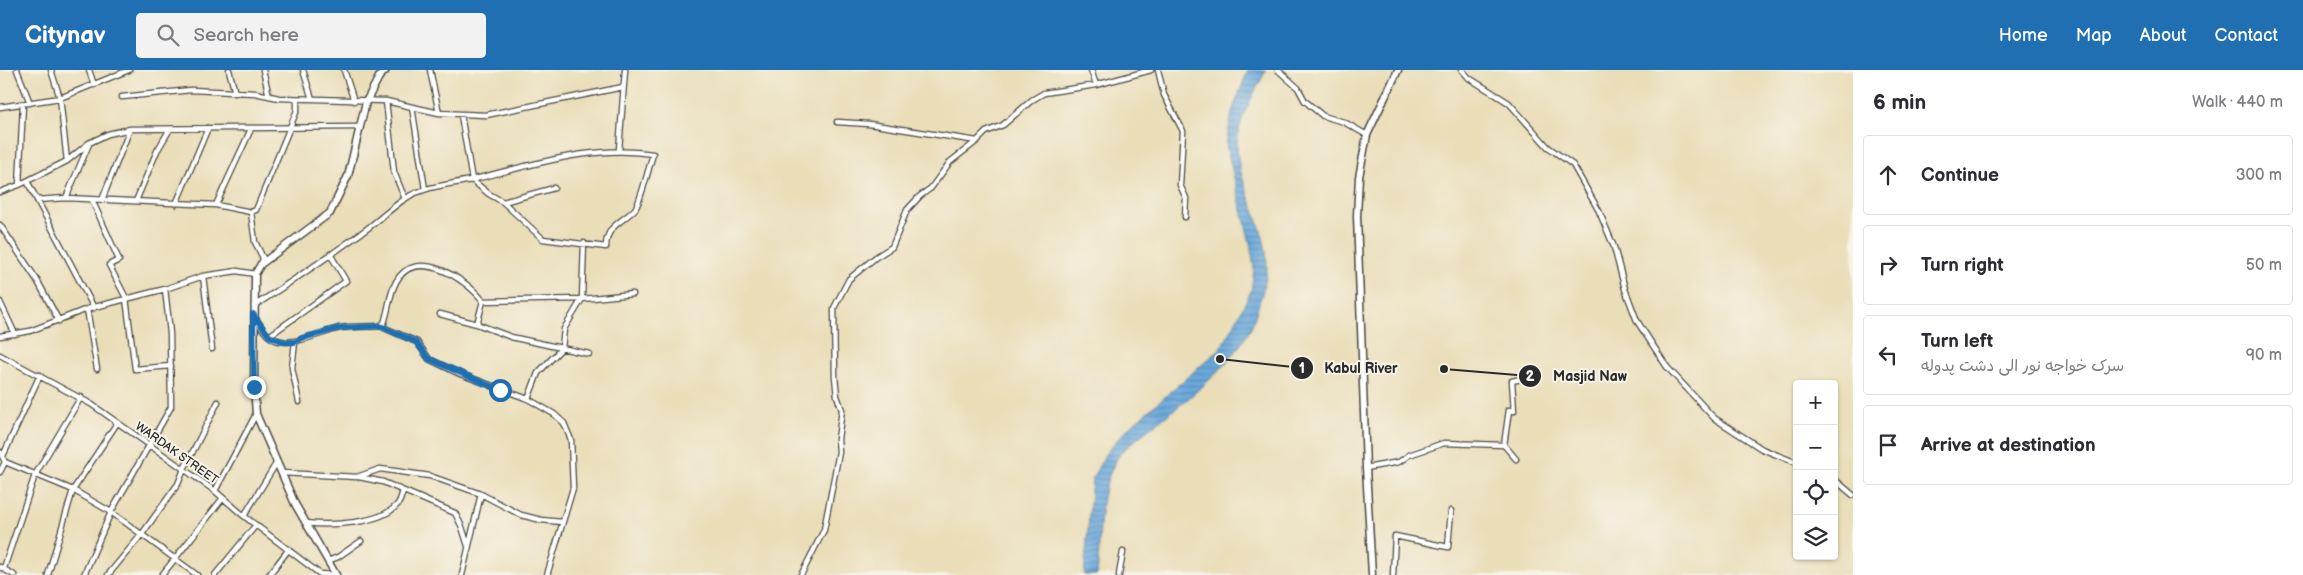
<!DOCTYPE html>
<html lang="en">
<head>
<meta charset="utf-8">
<style>
  :root { --surface:#fff; --page:#f2f2f3; --text:#2b2b33; --muted:#7c7c81; --line:#e1e1e2; --accent:#1f6fb2 }
  body { margin:0; font-family:"Balsamiq Sans","Playpen Sans Arabic",sans-serif; background:var(--page); color:var(--text) }
  .controls { position:absolute; right:15px; bottom:15px; display:grid; overflow:hidden; border-radius:5px; box-shadow:0 1px 4px #0004 }
  .controls button { width:45px; height:45px; display:grid; place-items:center; padding:0; border:0; border-bottom:1px solid var(--line); background:var(--surface); color:var(--text); font:25px sans-serif }
  .stop { position:absolute; width:15px; height:15px; margin:-11px; border:4px solid #1f6fb2; border-radius:50%; background:#fff }
  .stop.end { background:#1f6fb2; border-color:#fff; box-shadow:0 1px 5px #0008 }
  .list { margin:0; padding:0; list-style:none }
  h2 { display:flex; justify-content:space-between; align-items:center; height:65px; margin:0; padding:0 20px; font-size:21px }
  h2 small { font-size:16px; font-weight:400; color:var(--muted) }
  .list li { display:grid; grid-template-columns:32px 1fr auto; gap:15px; align-items:center; box-sizing:border-box; height:80px; margin:0 10px 10px; padding:0 10px; border:1px solid var(--line); border-radius:5px }
  .list b { display:block; font-size:19px; white-space:nowrap }
  .list p { margin:0; font-size:16px; white-space:nowrap; color:var(--muted) }
  .list em { font-size:16px; font-style:normal; color:var(--muted) }
  .icon { flex:none; width:28px; height:28px; fill:none; stroke:currentColor; stroke-width:2; stroke-linecap:round; stroke-linejoin:round }
  .map { position:relative; flex:none; width:1853px; height:505px; overflow:hidden }
  header { display:flex; align-items:center; gap:30px; box-sizing:border-box; height:70px; padding:0 25px; background:var(--accent); color:#fff }
  header strong { font-size:24px }
  nav { display:flex; gap:28px; margin-inline-start:auto; font-size:18px }
  .search { width:350px; height:45px; background:var(--page); display:flex; align-items:center; gap:12px; box-sizing:border-box; padding:0 18px; border-radius:5px; color:var(--muted); font-size:19px }
  main { display:flex }
  aside { flex:1; background:var(--surface) }
  .map>svg:first-child { display:block }
</style>
</head>
<body>
<header>
<strong>Citynav</strong>
<div class="search"><svg class="icon" aria-label="search" viewBox="0 0 24 24"><circle cx="10" cy="10" r="6"/><path d="M15 15l6 6"/></svg>Search here</div>
<nav><a>Home</a><a>Map</a><a>About</a><a>Contact</a></nav>
</header>
<main>
<div class="map">
<svg width="1853" height="505" viewBox="0 0 1853 505">
  <defs>
    <pattern id="water-rules" width="6" height="5" patternUnits="userSpaceOnUse" patternTransform="scale(1.25)"><rect width="6" height="5" fill="#69a8dc"/><path d="M0 2.5h6" fill="none" stroke="#5789b3"/></pattern>
  </defs>
  <rect width="100%" height="100%" fill="#f7f3e8"/>
  <filter id="ink" filterUnits="userSpaceOnUse"><feTurbulence type="fractalNoise" baseFrequency=".02" numOctaves="2"/><feDisplacementMap in="SourceGraphic" scale="10" xChannelSelector="R" yChannelSelector="G"/><feConvolveMatrix kernelMatrix="1 2 1 2 8 2 1 2 1" color-interpolation-filters="sRGB"/></filter>
  <filter id="wash" filterUnits="userSpaceOnUse"><feTurbulence type="fractalNoise" baseFrequency=".0096" numOctaves="4" result="noise"/><feDisplacementMap in="SourceGraphic" scale="20" xChannelSelector="R" yChannelSelector="G"/><feGaussianBlur stdDeviation="1.12" result="paint"/><feColorMatrix in="noise" values="0 0 0 0 0 0 0 0 0 0 0 0 0 0 0 0 0 1.4 0 .05"/><feComposite in="paint" operator="in"/></filter>
  <g filter="url(#wash)">
    <rect width="100%" height="100%" fill="#eadeb9"/>
    <path fill="url(#water-rules)" stroke="#4a6a84" d="M1248 0H1266C1255 23 1238 48 1237 74 1237 116 1267 154 1267 196 1267 208 1263 221 1259 233 1256 244 1253 255 1247 265 1217 314 1164 345 1122 381 1095 419 1102 461 1097 505H1084L1092 409 1106 383 1126 360 1219 280 1230 263 1251 221 1254 199 1251 177 1226 75 1232 42Z"/>
  </g>
  <g filter="url(#ink)">
    <g fill="none" stroke-linecap="round" stroke-linejoin="round">
      <defs>
        <path id="street" d="M17 0 30 33
          M51 0 60 28 67 91
          M89 0 94 15
          M229 0 235 23
          M263 0 269 26
          M303 0 312 29
          M344 0 354 31
          M430 0 439 43
          M1091 0 1096 15
          M1158 0 1164 25 1183 61 1180 115 1186 128 1185 147
          M1278 0 1298 18 1305 31 1323 46 1344 52 1367 65
          M1462 0 1469 8 1509 33 1548 77 1573 95 1599 141 1614 177 1625 219 1637 251 1667 297 1714 348 1762 379 1797 393
          M122 27 191 20 255 23 279 28 386 31 439 43 486 45 623 17
          M386 31 394 102 405 129
          M0 37 60 28 129 0
          M412 37 425 119
          M837 52 869 54 977 71 986 62 1003 55 1032 30 1044 23 1096 15 1151 0
          M619 80 625 0
          M27 111 94 238
          M19 115 23 34
          M0 122 19 115 67 91 89 73 108 64 130 59 358 57
          M66 128 89 74
          M37 130 66 128 216 135 251 142 256 140 297 40V29
          M92 130 119 190 109 195 126 228 135 299 171 296
          M102 130 130 59
          M136 131 157 81 170 59
          M503 132 554 118
          M176 134 208 58
          M216 135 251 59
          M251 142 255 172 263 188 262 192
          M0 155 37 210 59 251
          M203 206 212 279
          M483 231 582 229 633 224
          M0 232 15 264
          M254 236C291 212 328 187 364 161 378 151 391 138 406 128 427 115 451 115 475 109 532 95 594 74 653 84 650 94 640 133 635 139 623 152 606 155 606 177L543 169 503 132 489 124 472 110 461 45
          M87 239 97 299
          M255 247C259 253 263 262 269 266 287 281 320 262 340 258 353 256 367 257 380 256L384 253C389 239 389 225 396 212 415 176 467 209 483 231L477 254 440 244
          M477 254 511 267 589 284
          M380 256 417 272 429 289 460 304 528 329 554 344 564 353 571 370 573 418 547 505
          M0 266 30 261 87 239 165 219 203 206 237 201 255 204
          M269 266 346 211 330 184
          M295 272 292 298 299 332
          M0 285 91 334 215 421 244 446 320 504 336 505
          M528 329 538 303 562 278 564 259 582 229 584 173
          M1504 375 1509 340 1514 341 1512 311 1530 307
          M0 382 5 392 0 402
          M3 386 40 305
          M5 392 73 420 111 442 197 505
          M1366 398 1399 392 1409 385 1444 373 1504 375 1516 389
          M282 403 357 407 380 399 430 406 481 424 521 445 541 450 562 452
          M359 407 383 412 455 443 462 457 468 476
          M1834 409 1853 425
          M215 421 256 344
          M244 446 277 392
          M306 453C329 456 381 454 397 435 401 431 401 426 403 421
          M328 491 338 487 361 471
          M0 497 14 505
          M4 498 35 405 81 327
          M48 505 73 420 117 353
          M84 505 111 442 171 337 170 263 165 219
          M108 505 142 464 178 414 184 399 218 332
          M162 505 223 428
          M215 505 256 455
          M269 505 289 479
          M462 505 481 424
          M801 505 824 460 839 382 838 369 842 340 837 326 835 307 834 238 849 209 876 187 892 177 907 140 920 126 931 118 950 92 977 71
          M1119 505 1123 482
          M1393 505 1395 466 1448 477 1451 441"/>
        <path id="secondary" d="M336 505 295 434 256 344 254 317 255 204 261 194 330 143 348 106 366 32 379 7 386 0
          M1372 505 1366 398 1357 146 1359 107 1367 65 1398 0"/>
      </defs>
      <use href="#street" stroke="#484640" stroke-width="7"/>
      <use href="#secondary" stroke="#484640" stroke-width="9"/>
      <use href="#street" stroke="#fff" stroke-width="4.5"/>
      <use href="#secondary" stroke="#fff" stroke-width="6"/>
    </g>
  </g>
  <g fill="none" stroke-linecap="round" stroke-linejoin="round" filter="url(#ink)">
    <path stroke="#1f6fb2" stroke-width="6" d="M254 317 253 244 269 266 284 272H295L302 268 340 258 380 256 416 272 429 289 500 320"/>
  </g>
  <g text-anchor="middle" stroke-width="4" stroke-linejoin="round" paint-order="stroke">
    <g font-size="12" fill="#2b2b2b" stroke="#f7f3e8">
      <text transform="translate(177 383) rotate(35)" y="4">WARDAK STREET</text>
    </g>
  </g>
  <path fill="none" stroke="#2b2b2b" stroke-width="2" d="M1220 289L1302 298M1444 299L1530 306"/>
  <g fill="#2b2b2b" stroke="#f7f3e8" stroke-width="2">
    <circle cx="1220" cy="289" r="5"/>
    <circle cx="1444" cy="299" r="5"/>
    <circle cx="1302" cy="298" r="12"/>
    <circle cx="1530" cy="306" r="12"/>
  </g>
  <g font-size="15" text-anchor="middle" font-weight="bold" fill="#fff">
    <text x="1302" y="303">1</text>
    <text x="1530" y="311">2</text>
  </g>
  <g font-size="14" text-anchor="middle" font-weight="bold" fill="#2b2b2b" stroke="#f7f3e8" stroke-width="4" stroke-linejoin="round" paint-order="stroke">
    <text x="1361" y="303">Kabul River</text>
    <text x="1590" y="311">Masjid Naw</text>
  </g>
</svg>
<div class="controls">
<button>+</button>
<button>−</button>
<button><svg class="icon" aria-label="locate" viewBox="0 0 24 24"><circle cx="12" cy="12" r="6"/><path d="M12 2v4M12 18v4M2 12h4M18 12h4"/></svg></button>
<button><svg class="icon" aria-label="layers" viewBox="0 0 24 24"><path d="M12 4l9 5-9 5-9-5zM3 14l9 5 9-5"/></svg></button>
</div>
<div class="stop" style="left:500px;top:320px"></div>
<div class="stop end" style="left:254px;top:317px"></div>
</div>
<aside>
<h2>6 min<small>Walk · 440 m</small></h2>
<ul class="list">
<li><svg class="icon" aria-label="ahead" viewBox="0 0 24 24"><path d="M12 20V5M6 11l6-6 6 6"/></svg><div><b>Continue</b></div><em>300 m</em></li>
<li><svg class="icon" aria-label="right" viewBox="0 0 24 24"><path d="M7 20v-9h11M14 6l5 5-5 5"/></svg><div><b>Turn right</b></div><em>50 m</em></li>
<li><svg class="icon" aria-label="left" viewBox="0 0 24 24"><path d="M17 20v-9H6M10 6l-5 5 5 5"/></svg><div><b>Turn left</b><p>سرک خواجه نور الی دشت پدوله</p></div><em>90 m</em></li>
<li><svg class="icon" aria-label="arrive" viewBox="0 0 24 24"><path d="M6 21V4h12l-3 4 3 4H6"/></svg><div><b>Arrive at destination</b></div></li>
</ul>
</aside>
</main>
</body>
</html>
